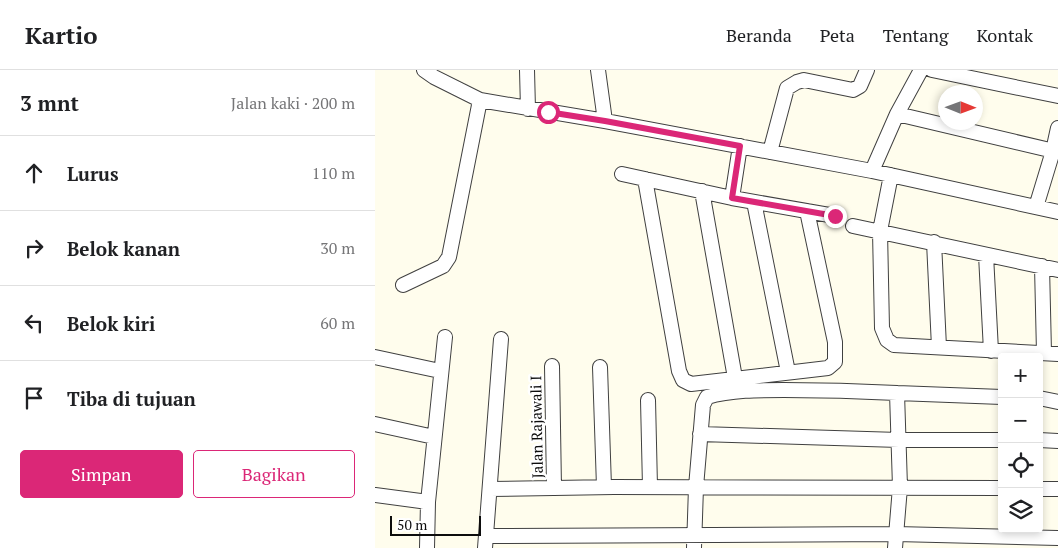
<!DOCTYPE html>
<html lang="id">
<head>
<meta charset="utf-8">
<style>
  :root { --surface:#fff; --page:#f2f2f2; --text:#202124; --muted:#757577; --line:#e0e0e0; --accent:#db2777 }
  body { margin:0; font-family:"PT Serif",serif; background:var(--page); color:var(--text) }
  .controls { position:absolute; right:15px; bottom:15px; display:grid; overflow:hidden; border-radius:5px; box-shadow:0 2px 8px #0003 }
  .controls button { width:45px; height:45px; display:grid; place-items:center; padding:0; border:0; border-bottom:1px solid var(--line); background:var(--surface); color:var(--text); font:25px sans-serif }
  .compass { position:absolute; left:563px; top:15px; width:45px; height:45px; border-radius:50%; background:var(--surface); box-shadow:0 2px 8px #0003; rotate:91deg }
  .scale { position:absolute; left:15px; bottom:12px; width:91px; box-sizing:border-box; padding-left:5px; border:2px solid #0d0d0d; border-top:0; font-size:14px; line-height:18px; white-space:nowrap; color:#0d0d0d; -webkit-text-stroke:4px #fff; paint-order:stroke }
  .stop { position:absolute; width:15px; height:15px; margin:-11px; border:4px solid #db2777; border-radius:50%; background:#fff }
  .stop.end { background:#db2777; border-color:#fff; box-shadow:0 1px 5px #0008 }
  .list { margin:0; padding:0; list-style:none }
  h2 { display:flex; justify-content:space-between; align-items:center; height:65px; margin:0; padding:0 20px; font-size:21px }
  h2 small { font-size:16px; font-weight:400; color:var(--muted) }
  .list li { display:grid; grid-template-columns:32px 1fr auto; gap:15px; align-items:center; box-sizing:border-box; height:75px; padding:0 20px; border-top:1px solid var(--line) }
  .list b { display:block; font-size:19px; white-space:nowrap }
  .list em { font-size:16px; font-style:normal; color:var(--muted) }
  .actions { display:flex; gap:10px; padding:15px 20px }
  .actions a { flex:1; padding:11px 0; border:1px solid var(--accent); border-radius:5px; text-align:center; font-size:18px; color:var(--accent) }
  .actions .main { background:var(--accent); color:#fff }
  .icon { flex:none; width:28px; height:28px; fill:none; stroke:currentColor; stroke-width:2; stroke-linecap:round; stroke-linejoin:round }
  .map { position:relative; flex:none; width:683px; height:478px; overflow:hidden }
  header { display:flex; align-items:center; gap:30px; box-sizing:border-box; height:70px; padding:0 25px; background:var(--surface); border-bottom:1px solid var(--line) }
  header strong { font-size:24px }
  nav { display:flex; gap:28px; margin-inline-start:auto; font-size:18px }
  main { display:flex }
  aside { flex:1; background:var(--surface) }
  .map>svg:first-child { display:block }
</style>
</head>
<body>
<header>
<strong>Kartio</strong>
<nav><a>Beranda</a><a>Peta</a><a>Tentang</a><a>Kontak</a></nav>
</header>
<main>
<aside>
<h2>3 mnt<small>Jalan kaki · 200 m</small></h2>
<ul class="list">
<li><svg class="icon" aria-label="ahead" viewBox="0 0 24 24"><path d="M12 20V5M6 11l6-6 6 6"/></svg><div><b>Lurus</b></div><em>110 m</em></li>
<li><svg class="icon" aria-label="right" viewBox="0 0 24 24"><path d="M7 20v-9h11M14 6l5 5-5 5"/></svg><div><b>Belok kanan</b></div><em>30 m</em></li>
<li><svg class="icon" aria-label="left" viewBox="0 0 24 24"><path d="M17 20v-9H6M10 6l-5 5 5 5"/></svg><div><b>Belok kiri</b></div><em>60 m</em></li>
<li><svg class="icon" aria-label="arrive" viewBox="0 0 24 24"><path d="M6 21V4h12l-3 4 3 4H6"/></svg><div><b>Tiba di tujuan</b></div></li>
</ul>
<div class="actions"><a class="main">Simpan</a><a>Bagikan</a></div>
</aside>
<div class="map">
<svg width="683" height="478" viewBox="0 0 683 478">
  <rect width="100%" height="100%" fill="#fffded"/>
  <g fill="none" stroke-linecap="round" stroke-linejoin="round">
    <defs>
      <path id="minor" d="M49 0 59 7 105 30 230 51 497 101 683 142
        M152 0 153 39
        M223 0 230 51
        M557 0 683 26
        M522 44 683 82
        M395 82 412 18 422 12 429 10 478 20 485 16 492 0
        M497 101 522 44 546 0
        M247 104 357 128 460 146
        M516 105 505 161 507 258 512 270 519 275 683 284
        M270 109 304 301 308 310 316 314 453 298 460 292V272L432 141
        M327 121 360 308
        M357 128 365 76
        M379 132 413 302
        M661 137 678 81 683 58
        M478 156 683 200
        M559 172 564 277
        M611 185 616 281
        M667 196 669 283
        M28 215 68 196 74 187 105 30
        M0 287 65 301
        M177 296 179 418
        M225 297 229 417
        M522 323 627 327
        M664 328 683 332
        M273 330 275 417
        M0 354 59 367
        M325 364 524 370H627
        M664 370 683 371
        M115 419 239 417 627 418
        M664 419H683
        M0 425 53 432
        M111 466 521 464 683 468
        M52 478 53 432 70 267
        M110 478 126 269
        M319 478 321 417 328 335 332 327C356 320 384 320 409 320 447 320 484 321 522 323L525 417 520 478"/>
    </defs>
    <use href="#minor" stroke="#404040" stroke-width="16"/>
    <use href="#minor" stroke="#fff" stroke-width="14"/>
  </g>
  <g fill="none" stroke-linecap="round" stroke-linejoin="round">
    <path stroke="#db2777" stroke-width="6" d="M173 42 230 51 365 76 357 128 460 146"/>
  </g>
  <g text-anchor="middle" stroke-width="5" stroke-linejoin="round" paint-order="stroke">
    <g font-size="15" fill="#0d0d0d" stroke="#fff">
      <text transform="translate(162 357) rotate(-91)" y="5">Jalan Rajawali I</text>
    </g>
  </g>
</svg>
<div class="controls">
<button>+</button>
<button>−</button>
<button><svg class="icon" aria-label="locate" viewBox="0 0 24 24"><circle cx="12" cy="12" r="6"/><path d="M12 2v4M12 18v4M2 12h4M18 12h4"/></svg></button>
<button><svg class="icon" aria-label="layers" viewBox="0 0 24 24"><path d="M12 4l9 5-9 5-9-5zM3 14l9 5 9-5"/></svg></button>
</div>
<svg class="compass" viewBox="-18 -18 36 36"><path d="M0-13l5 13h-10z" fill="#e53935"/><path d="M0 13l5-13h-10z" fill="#757577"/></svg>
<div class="scale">50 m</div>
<div class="stop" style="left:173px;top:42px"></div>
<div class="stop end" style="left:460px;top:146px"></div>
</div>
</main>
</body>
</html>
